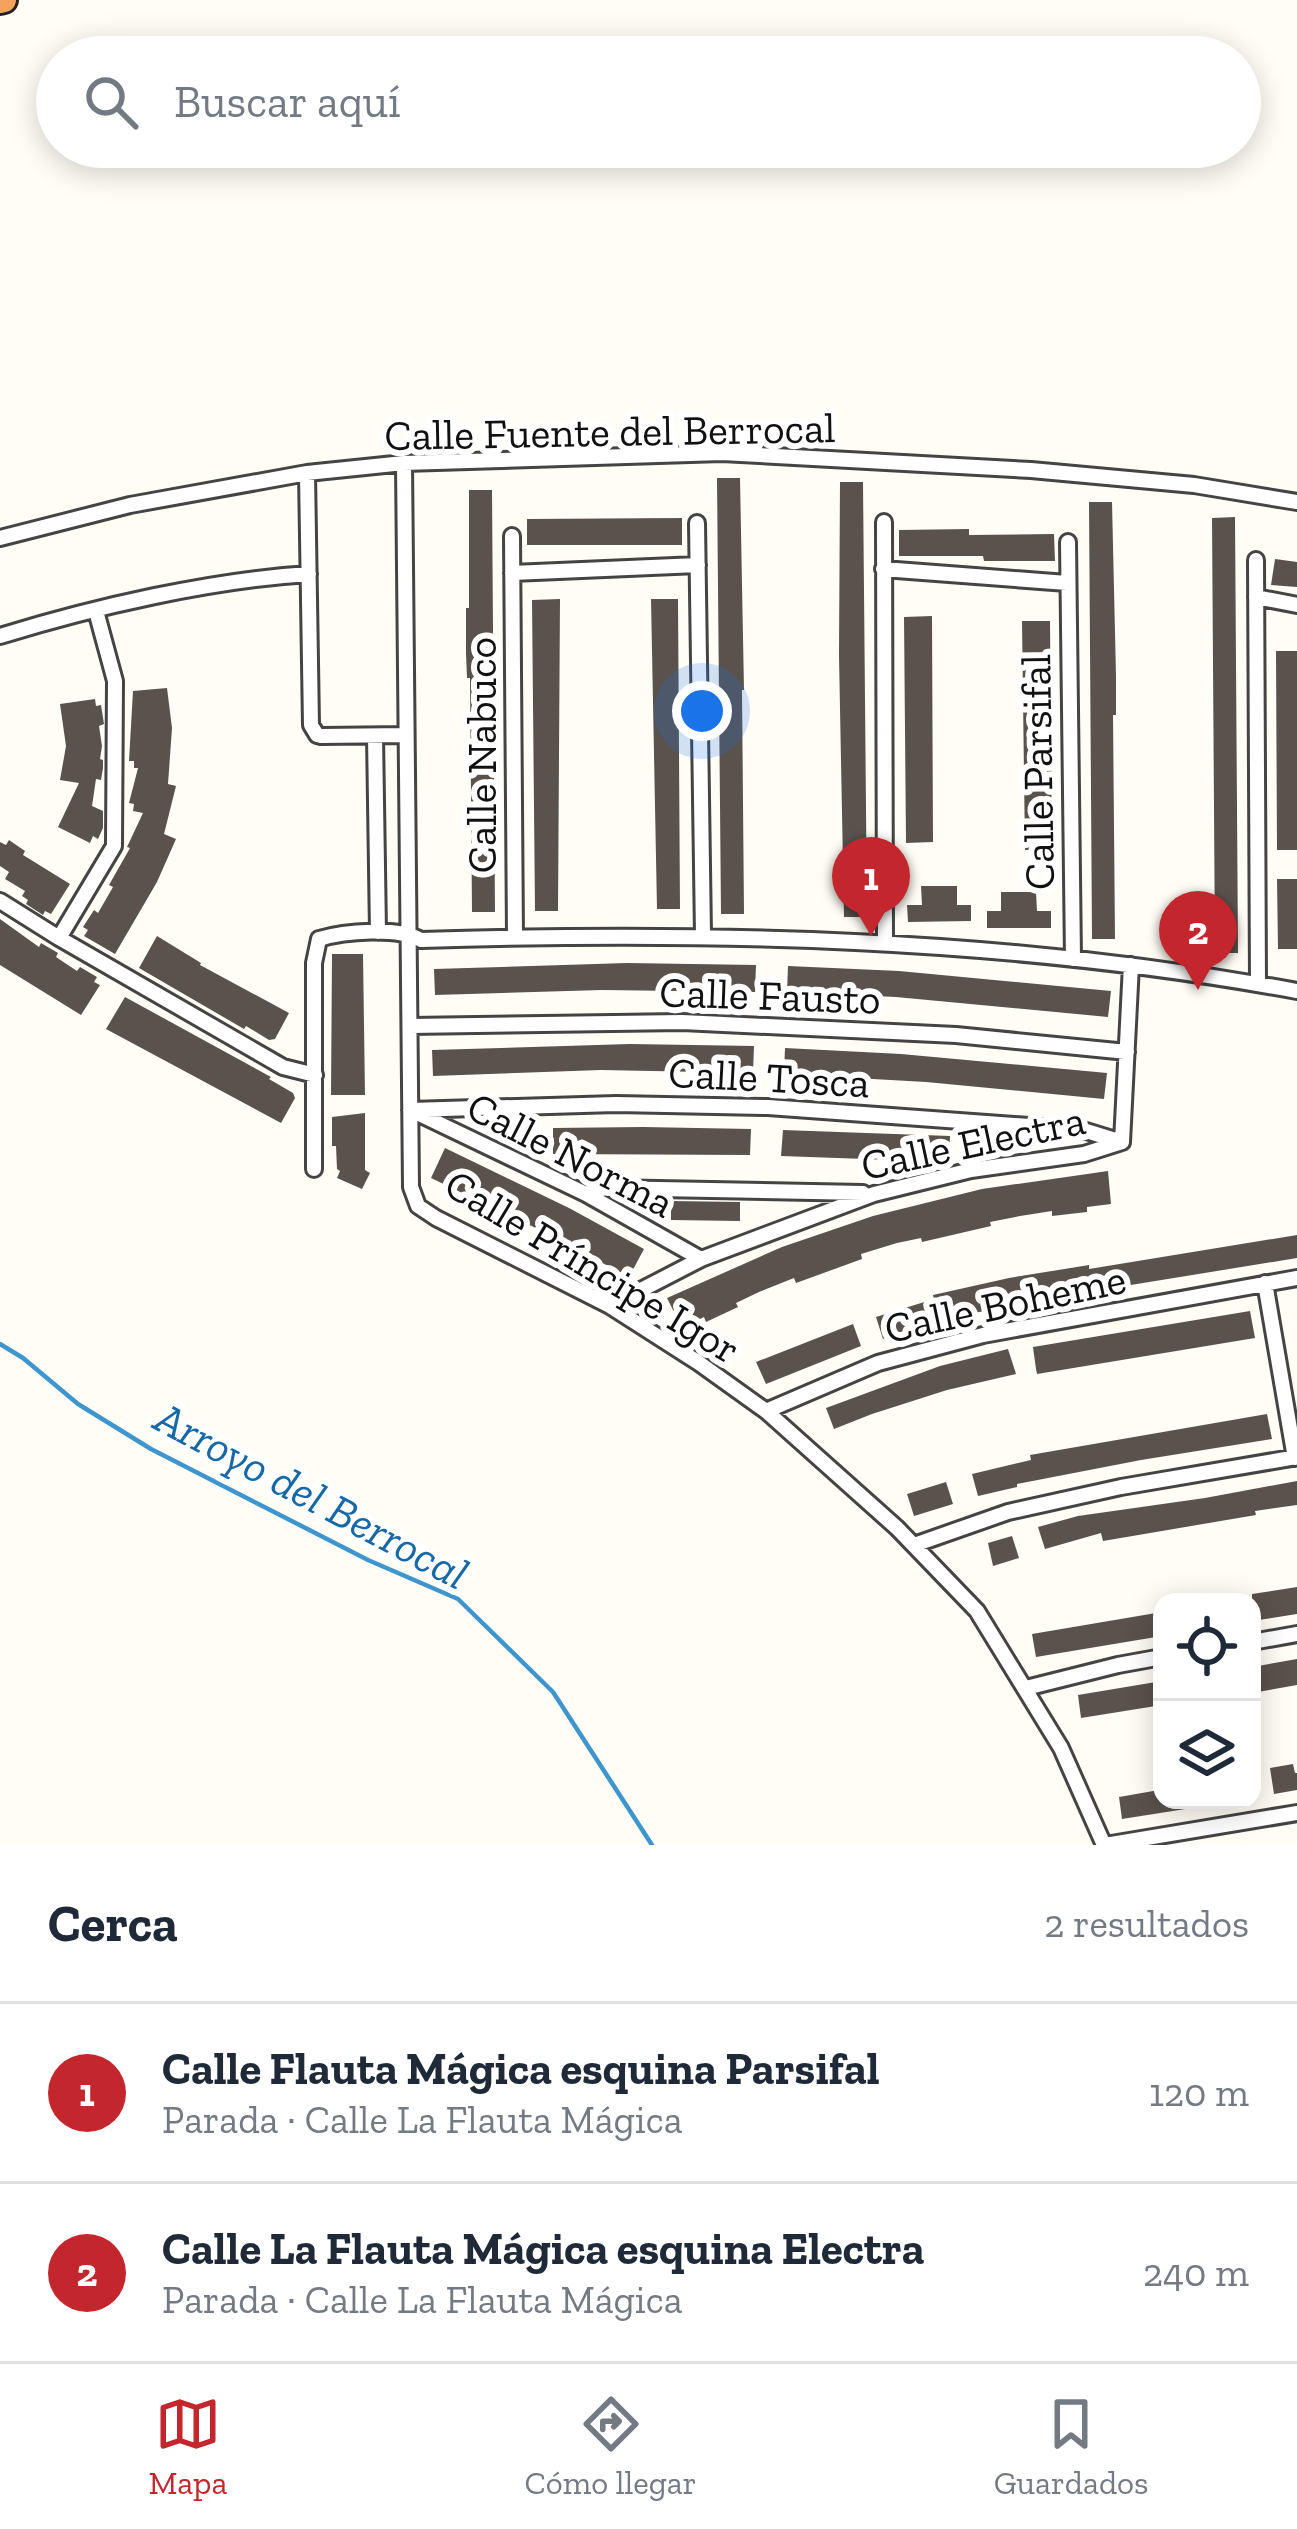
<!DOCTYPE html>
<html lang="es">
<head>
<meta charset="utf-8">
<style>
  :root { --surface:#fff; --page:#f2f2f3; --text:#1f2937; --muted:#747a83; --line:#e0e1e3; --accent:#c4262e }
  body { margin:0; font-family:"Zilla Slab",serif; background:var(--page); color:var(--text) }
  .controls { position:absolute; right:36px; bottom:36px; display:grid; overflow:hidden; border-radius:24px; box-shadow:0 6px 30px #0003 }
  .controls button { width:108px; height:108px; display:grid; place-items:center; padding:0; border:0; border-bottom:3px solid var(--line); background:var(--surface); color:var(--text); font:60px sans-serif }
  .you { position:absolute; left:702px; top:711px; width:42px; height:42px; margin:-30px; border:9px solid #fff; border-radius:50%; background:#1a73e8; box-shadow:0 0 0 18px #1a73e833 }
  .badge { display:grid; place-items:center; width:78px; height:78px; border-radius:50%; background:var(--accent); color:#fff; font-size:39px; font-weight:700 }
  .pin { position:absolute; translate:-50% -99px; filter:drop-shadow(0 3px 6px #0008) }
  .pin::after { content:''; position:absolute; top:63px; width:42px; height:36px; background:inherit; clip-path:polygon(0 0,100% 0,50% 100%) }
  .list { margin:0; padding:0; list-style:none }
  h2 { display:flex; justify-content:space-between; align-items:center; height:156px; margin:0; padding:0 48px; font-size:51px }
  h2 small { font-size:39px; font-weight:400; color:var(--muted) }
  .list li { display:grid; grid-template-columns:78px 1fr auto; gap:36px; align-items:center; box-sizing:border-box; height:180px; padding:0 48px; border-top:3px solid var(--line) }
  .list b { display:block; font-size:45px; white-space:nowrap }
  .list p { margin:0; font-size:39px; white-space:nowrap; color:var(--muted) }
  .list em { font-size:39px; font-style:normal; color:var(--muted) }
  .icon { flex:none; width:66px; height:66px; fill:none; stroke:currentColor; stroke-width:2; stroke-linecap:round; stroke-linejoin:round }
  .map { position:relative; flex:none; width:1297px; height:1845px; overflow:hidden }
  .search { position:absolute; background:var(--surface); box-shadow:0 6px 30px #0003; left:36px; right:36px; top:36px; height:132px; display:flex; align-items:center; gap:30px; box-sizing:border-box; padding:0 42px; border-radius:66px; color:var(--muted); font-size:45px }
  .sheet { height:516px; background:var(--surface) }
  nav { display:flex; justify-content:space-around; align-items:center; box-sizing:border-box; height:168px; border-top:3px solid var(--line); background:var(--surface); font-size:33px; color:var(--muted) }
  nav a { display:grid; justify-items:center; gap:6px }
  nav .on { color:var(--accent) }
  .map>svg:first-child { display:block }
</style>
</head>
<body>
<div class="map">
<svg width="1297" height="1845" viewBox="0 0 1297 1845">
  <rect width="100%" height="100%" fill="#fffdf5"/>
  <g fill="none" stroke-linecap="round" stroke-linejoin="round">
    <path stroke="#3f96cf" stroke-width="4.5" d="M0 1344 23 1358 78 1404 151 1449 368 1560 458 1599 553 1692 652 1845"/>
  </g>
  <path fill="#5a524d" d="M717 478H740L744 690H742L744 914H721Z
    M840 482H863L867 917H844L839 656Z
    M469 490H492L495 912H472L470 678H467L466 654V608H469Z
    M1089 502H1112L1116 676V715H1113L1115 939H1092Z
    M1235 517 1238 953H1215L1212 518Z
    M682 518V545H527V519Z
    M969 529V535L1054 534 1055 561H984L983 556H899V530Z
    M1275 559 1297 562V587L1271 585Z
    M560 599 558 911H535L532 600Z
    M651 599H678L680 909H657Z
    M932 616 933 842 906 843 904 617Z
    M1022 621H1050L1052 849 1025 850Z
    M1276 651H1297V850H1277Z
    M167 688 172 728 168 784 176 786 164 834 176 839 157 882 115 954 84 936 88 930 83 927 94 910 98 913 113 887 109 885 130 848 127 847 143 813 133 811 134 804 129 803 138 768H134V761H129L133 691Z
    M95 699 96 706 101 705 104 724 99 726 102 746 100 759 103 760V768L101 780 96 779 92 806 103 811V828L98 839 93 836 90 843 58 827 79 783 60 780 66 746 60 704Z
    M9 840 25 851 23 855 70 884 51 914 45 911 43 915 26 904 28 900 22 896 25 891 5 879 9 872 0 866V842L6 845Z
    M1277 879H1297V949H1278Z
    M921 886H957V905H971V921L908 922 907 905H922Z
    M1001 892H1036L1037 911H1051V928H987V911H1001Z
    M0 919 39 947 41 943 58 953 56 957 77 971 80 967 97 977 94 982 100 985 81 1015 0 965Z
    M157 936 201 963 200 965 289 1013 275 1039 269 1040 246 1026 244 1029 139 968Z
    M332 954H363L365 1095H331Z
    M627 963 756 965 755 992 602 990 435 995 434 969Z
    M788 966 899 971 1111 991 1108 1017 896 997 787 992Z
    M125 997 271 1077 269 1079 293 1093 295 1098 281 1123 106 1029Z
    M630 1044 754 1046 753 1073 601 1070 433 1076 432 1050Z
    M785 1048 901 1054 1107 1073 1104 1099 926 1082 784 1074Z
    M365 1113V1170L370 1173 362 1189 337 1178 340 1171 337 1169 336 1146H332V1117Z
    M643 1127 751 1129 750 1155 553 1154V1128Z
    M783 1130 950 1136 949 1162 781 1156Z
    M445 1148 569 1208 644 1249 629 1277 540 1230 431 1178Z
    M1108 1171 1111 1204 1087 1207V1212L1052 1216V1211L1020 1216 990 1222 991 1226 922 1242 921 1238 897 1243 861 1254 862 1259 796 1283 794 1278 759 1292 736 1303 738 1307 706 1322 704 1317 682 1328 667 1298 782 1247 873 1216 982 1189Z
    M671 1201 740 1202V1221L671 1220Z
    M1297 1235V1258L1106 1289 1093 1288V1292L962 1315 883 1339 876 1317 934 1299 933 1295 1009 1278 1089 1265V1269Z
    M1250 1311 1255 1338 1037 1374 1036 1369 1033 1347Z
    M853 1324 861 1346 766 1384 756 1362Z
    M1008 1349 1016 1374 947 1390 872 1414 834 1429 826 1408 940 1366Z
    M1267 1414 1272 1439 1141 1460 1017 1484V1487L978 1496 972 1474 1031 1460 1030 1455Z
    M1297 1481V1505L1255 1511 1256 1515 1103 1541 1101 1533 1045 1549 1038 1527 1078 1516 1205 1498Z
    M946 1482 953 1504 914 1516 907 1494Z
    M1012 1536 1019 1558 993 1566 988 1543Z
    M1297 1587V1614L1252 1621V1594Z
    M1162 1612V1636L1036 1657 1032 1634Z
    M1297 1659V1685L1252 1693V1667Z
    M1162 1681V1705L1081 1718 1078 1695Z
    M1293 1764 1295 1773H1297V1790L1274 1794 1270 1768Z
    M1159 1790 1161 1800H1197L1198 1807 1122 1819 1119 1797Z"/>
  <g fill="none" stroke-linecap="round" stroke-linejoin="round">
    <defs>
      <path id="minor" d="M404 463 411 1187 418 1206 436 1218 610 1306 699 1363 766 1411 897 1528 977 1611 1061 1748 1104 1845
        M307 473 311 725 317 735 321 736 406 735
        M884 522 885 943
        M697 523 703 935
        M512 536 515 937
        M0 538 130 505 307 473 404 463 722 453 1031 470 1194 485 1297 502
        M1068 542 1073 959
        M1256 560 1258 984
        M883 569 1067 583
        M512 573 698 565
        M1256 597 1297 605
        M0 636C94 607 211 580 309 574
        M375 736 378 932
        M0 901 59 938 283 1067 315 1075
        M59 938 114 846 115 681 96 611
        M410 1026 682 1022 956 1035 1127 1052
        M410 1110 616 1104 768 1107 1083 1130 1122 1142
        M415 1112 586 1194 701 1259
        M314 1169V963L319 939C345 931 398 927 421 940 714 931 1008 938 1297 991
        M586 1194 605 1188 863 1193
        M1265 1283 1295 1458
        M610 1306 701 1259 874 1194 971 1170 1084 1154 1122 1142 1131 965
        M766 1411 878 1363 983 1335 1297 1278
        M914 1545 1008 1512 1121 1487 1297 1457
        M1252 1642 1297 1634
        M1026 1688 1118 1665 1162 1657
        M1105 1845 1297 1813"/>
      <path id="motorway" d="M0 1 4 0"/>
    </defs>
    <use href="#minor" stroke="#444" stroke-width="20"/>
    <use href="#motorway" stroke="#222" stroke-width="30"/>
    <use href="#minor" stroke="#fff" stroke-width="14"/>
    <use href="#motorway" stroke="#f5a25d" stroke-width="24"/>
  </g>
  <g text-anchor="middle" stroke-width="12" stroke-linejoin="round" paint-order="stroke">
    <g font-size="42" fill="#111" stroke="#fff">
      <text transform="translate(610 431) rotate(-1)" y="15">Calle Fuente del Berrocal</text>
      <text transform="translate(481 755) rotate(-90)" y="15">Calle Nabuco</text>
      <text transform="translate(1037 772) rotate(-91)" y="15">Calle Parsifal</text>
      <text transform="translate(770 995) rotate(2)" y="15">Calle Fausto</text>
      <text transform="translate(769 1077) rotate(3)" y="15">Calle Tosca</text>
      <text transform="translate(973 1142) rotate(-12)" y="15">Calle Electra</text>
      <text transform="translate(571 1154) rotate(27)" y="15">Calle Norma</text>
      <text transform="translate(593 1266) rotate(31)" y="15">Calle Príncipe Igor</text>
      <text transform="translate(1005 1303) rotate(-12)" y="15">Calle Boheme</text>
    </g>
    <g font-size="45" font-style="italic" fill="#1768a6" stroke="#fff">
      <text transform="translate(312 1495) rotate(28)" y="16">Arroyo del Berrocal</text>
    </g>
  </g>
</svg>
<div class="controls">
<button><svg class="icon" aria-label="locate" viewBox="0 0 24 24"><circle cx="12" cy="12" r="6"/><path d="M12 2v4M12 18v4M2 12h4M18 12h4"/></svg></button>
<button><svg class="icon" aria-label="layers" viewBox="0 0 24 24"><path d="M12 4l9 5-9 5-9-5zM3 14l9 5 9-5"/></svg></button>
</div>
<div class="you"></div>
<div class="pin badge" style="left:871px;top:936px">1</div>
<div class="pin badge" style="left:1198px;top:990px">2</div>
<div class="search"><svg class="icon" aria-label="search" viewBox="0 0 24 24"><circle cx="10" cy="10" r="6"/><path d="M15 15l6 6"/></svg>Buscar aquí</div>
</div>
<section class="sheet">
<h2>Cerca<small>2 resultados</small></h2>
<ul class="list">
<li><span class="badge">1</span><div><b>Calle Flauta Mágica esquina Parsifal</b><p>Parada · Calle La Flauta Mágica</p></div><em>120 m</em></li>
<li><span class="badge">2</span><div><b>Calle La Flauta Mágica esquina Electra</b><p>Parada · Calle La Flauta Mágica</p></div><em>240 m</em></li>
</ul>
</section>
<nav>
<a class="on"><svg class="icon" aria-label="map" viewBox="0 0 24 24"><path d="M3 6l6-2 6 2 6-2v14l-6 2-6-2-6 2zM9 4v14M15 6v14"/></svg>Mapa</a>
<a><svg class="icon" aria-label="directions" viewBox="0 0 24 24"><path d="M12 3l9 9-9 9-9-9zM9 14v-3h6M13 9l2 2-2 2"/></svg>Cómo llegar</a>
<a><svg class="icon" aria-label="saved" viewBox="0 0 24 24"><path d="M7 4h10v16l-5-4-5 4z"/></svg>Guardados</a>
</nav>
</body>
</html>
